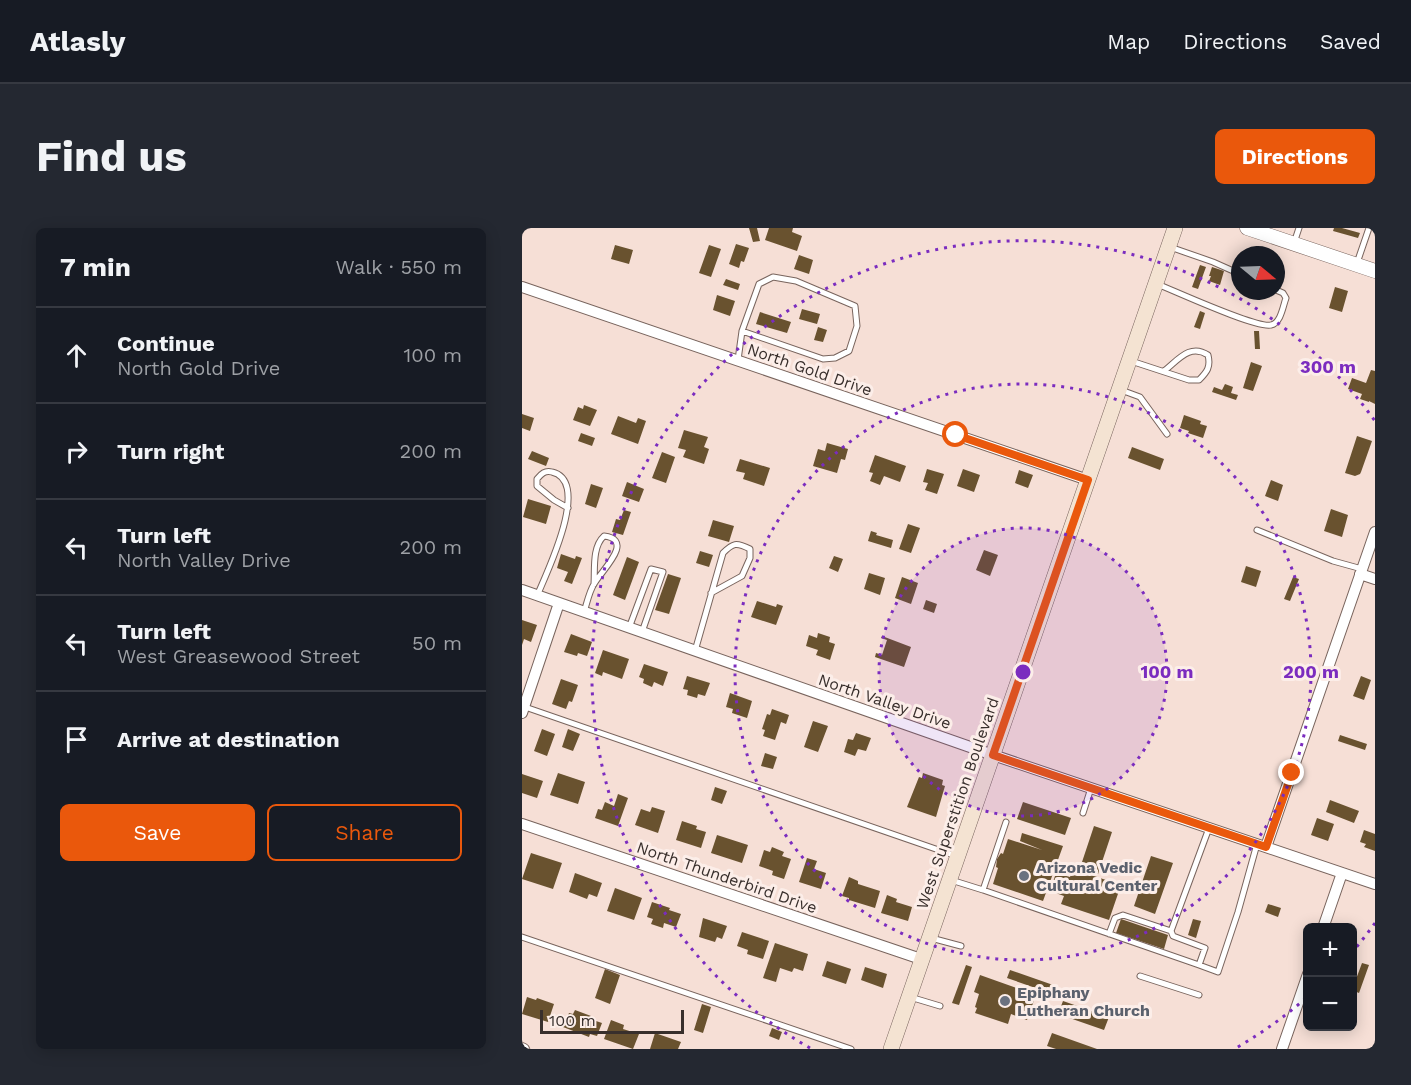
<!DOCTYPE html>
<html lang="en">
<head>
<meta charset="utf-8">
<style>
  :root { --surface:#171b24; --page:#242831; --text:#f1f3f6; --muted:#9ea1a6; --line:#363941; --accent:#ea580c }
  body { margin:0; font-family:"Work Sans",sans-serif; background:var(--page); color:var(--text) }
  .controls { position:absolute; right:18px; bottom:18px; display:grid; overflow:hidden; border-radius:9px; box-shadow:0 3px 15px #0003 }
  .controls button { width:54px; height:54px; display:grid; place-items:center; padding:0; border:0; border-bottom:2px solid var(--line); background:var(--surface); color:var(--text); font:30px sans-serif }
  .compass { position:absolute; left:709px; top:18px; width:54px; height:54px; border-radius:50%; background:var(--surface); box-shadow:0 3px 15px #0003; rotate:109deg }
  .scale { position:absolute; left:18px; bottom:15px; width:144px; box-sizing:border-box; padding-left:6px; border:3px solid #382f2c; border-top:0; font-size:16px; line-height:21px; white-space:nowrap; color:#382f2c; -webkit-text-stroke:4px #fceee9; paint-order:stroke }
  .stop { position:absolute; width:18px; height:18px; margin:-14px; border:4px solid #ea580c; border-radius:50%; background:#fff }
  .stop.end { background:#ea580c; border-color:#fff; box-shadow:0 2px 6px #0008 }
  .list { margin:0; padding:0; list-style:none }
  h2 { display:flex; justify-content:space-between; align-items:center; height:78px; margin:0; padding:0 24px; font-size:26px }
  h2 small { font-size:20px; font-weight:400; color:var(--muted) }
  .list li { display:grid; grid-template-columns:39px 1fr auto; gap:18px; align-items:center; box-sizing:border-box; height:96px; padding:0 24px; border-top:2px solid var(--line) }
  .list b { display:block; font-size:22px; white-space:nowrap }
  .list p { margin:0; font-size:20px; white-space:nowrap; color:var(--muted) }
  .list em { font-size:20px; font-style:normal; color:var(--muted) }
  .actions { display:flex; gap:12px; padding:18px 24px }
  .actions a { flex:1; padding:14px 0; border:2px solid var(--accent); border-radius:9px; text-align:center; font-size:21px; color:var(--accent) }
  .actions .main { background:var(--accent); color:#fff }
  .icon { flex:none; width:33px; height:33px; fill:none; stroke:currentColor; stroke-width:2; stroke-linecap:round; stroke-linejoin:round }
  .map { position:relative; flex:none; width:853px; height:821px; overflow:hidden; border-radius:9px }
  header { display:flex; align-items:center; gap:36px; box-sizing:border-box; height:84px; padding:0 30px; background:var(--surface); border-bottom:2px solid var(--line) }
  header strong { font-size:28px }
  nav { display:flex; gap:33px; margin-inline-start:auto; font-size:21px }
  .intro { display:flex; align-items:center; justify-content:space-between; box-sizing:border-box; height:144px; padding:0 36px }
  h1 { margin:0; font-size:42px }
  .button { padding:15px 27px; border-radius:9px; background:var(--accent); color:#fff; font-size:21px; font-weight:700 }
  main { display:flex; gap:36px; padding:0 36px }
  aside { flex:1; background:var(--surface); border-radius:9px; box-shadow:0 3px 15px #0003 }
  .map>svg:first-child { display:block }
</style>
</head>
<body>
<header>
<strong>Atlasly</strong>
<nav><a>Map</a><a>Directions</a><a>Saved</a></nav>
</header>
<div class="intro"><h1>Find us</h1><a class="button">Directions</a></div>
<main>
<aside>
<h2>7 min<small>Walk · 550 m</small></h2>
<ul class="list">
<li><svg class="icon" aria-label="ahead" viewBox="0 0 24 24"><path d="M12 20V5M6 11l6-6 6 6"/></svg><div><b>Continue</b><p>North Gold Drive</p></div><em>100 m</em></li>
<li><svg class="icon" aria-label="right" viewBox="0 0 24 24"><path d="M7 20v-9h11M14 6l5 5-5 5"/></svg><div><b>Turn right</b></div><em>200 m</em></li>
<li><svg class="icon" aria-label="left" viewBox="0 0 24 24"><path d="M17 20v-9H6M10 6l-5 5 5 5"/></svg><div><b>Turn left</b><p>North Valley Drive</p></div><em>200 m</em></li>
<li><svg class="icon" aria-label="left" viewBox="0 0 24 24"><path d="M17 20v-9H6M10 6l-5 5 5 5"/></svg><div><b>Turn left</b><p>West Greasewood Street</p></div><em>50 m</em></li>
<li><svg class="icon" aria-label="arrive" viewBox="0 0 24 24"><path d="M6 21V4h12l-3 4 3 4H6"/></svg><div><b>Arrive at destination</b></div></li>
</ul>
<div class="actions"><a class="main">Save</a><a>Share</a></div>
</aside>
<div class="map">
<svg width="853" height="821" viewBox="0 0 853 821">
  <rect width="100%" height="100%" fill="#f6dfd6"/>
  <path fill="#69522f" d="M227 0H235L238 13 231 14Z
    M247 0H271L270 4 280 8 275 23 243 12Z
    M812 0H820L838 5 836 10 811 3Z
    M214 16 227 20 222 34 219 33 217 40 207 36Z
    M93 17 111 22 107 36 89 31Z
    M187 17 199 21 189 49 177 45Z
    M277 27 291 32 287 46 272 41Z
    M678 37 684 39 676 61 670 59Z
    M690 39 702 43 698 57 687 53 689 48H687Z
    M204 51 218 56 216 62 201 57Z
    M813 59 826 63 820 84 807 80Z
    M195 67 213 73 208 88 191 82Z
    M280 81 298 86 295 96 277 91Z
    M678 83 683 85 678 101 672 99Z
    M238 84 269 94 265 105 234 96Z
    M296 99 305 102 301 114 292 112Z
    M732 103H737L738 121H733Z
    M729 134 740 138 731 163 721 160Z
    M849 142 853 143V176L847 173V174L838 171 840 166 826 161 830 150 844 155Z
    M703 156 711 159 709 165 716 167 714 172 690 164 692 159 700 162Z
    M62 177 75 182 68 198 51 192 56 179 61 181Z
    M0 186 12 190 8 203 0 200Z
    M662 187 679 193 678 196 685 198 681 210 666 205 667 203 658 200Z
    M96 188 114 195 116 190 124 193 116 216 89 206Z
    M162 202 186 209 182 219 187 221 182 236 161 229 164 222 156 220Z
    M59 205 73 210 70 218 56 213Z
    M835 208 850 213 839 244 838 246 833 248 823 245Z
    M305 215 326 221 323 232 319 231 315 245 291 238 296 221 303 223Z
    M610 219 642 231 638 242 606 230Z
    M10 223 27 230 24 238 6 231Z
    M140 224 153 229 144 255 130 250Z
    M353 227 384 238 378 254 362 248 358 257 348 253 351 245 347 244Z
    M218 231 248 240 242 258 221 251 223 245 214 243Z
    M405 241 422 246 415 266 403 262 406 255 401 254Z
    M441 241 458 247 452 264 435 258Z
    M497 242 511 247 506 260 493 255Z
    M749 252 761 257 756 273 743 268Z
    M105 254 122 261 117 274 100 268Z
    M69 256 81 260 74 280 63 276Z
    M6 271 29 278 24 296 1 289Z
    M809 281 826 287 820 309 802 303Z
    M102 282 109 284 101 307 90 304 94 291 98 292Z
    M191 292 212 298 207 314 186 308Z
    M386 296 398 300 389 325 377 321Z
    M349 303 355 305 354 307 371 312 369 320 346 313Z
    M462 322 476 327 468 348 454 342Z
    M178 323 191 327 187 339 174 335Z
    M39 326 53 331 54 328 60 330 50 356 42 353 46 344 35 340Z
    M312 328 321 331 316 344 307 340Z
    M105 329 117 334 103 372 91 367Z
    M724 338 739 343 734 359 719 354Z
    M347 345 363 350 358 367 342 361Z
    M146 346 159 350 147 386 133 382Z
    M380 349 396 355 389 376 373 370Z
    M771 349 777 351 768 373 762 371Z
    M404 372 415 376 412 385 401 381Z
    M235 373 254 379 255 376 261 378 254 397 229 389Z
    M0 392 15 397 9 414 2 411 0 417Z
    M296 405 308 409 307 414 313 416 308 432 294 427 296 422 284 418 287 407 295 410Z
    M49 406 70 414 65 428 56 425 55 428 42 424Z
    M360 408 389 419 382 439 353 429 354 425 360 427 365 412 359 410Z
    M81 422 107 431 100 451 81 444 80 448 73 445Z
    M122 436 146 444 141 458 132 454 130 459 121 455 122 451 117 449Z
    M165 448 188 455 183 468 176 466 175 470 165 467 166 462 161 461Z
    M839 448 849 452 842 472 831 468Z
    M39 451 56 457 50 474 47 473 44 481 30 476Z
    M208 465 230 473 225 490 210 485 211 481 204 479Z
    M250 481 267 487 264 496 259 494 253 512 241 508 243 502 240 501 245 486 248 487Z
    M291 493 306 498 296 524 282 519Z
    M20 501 33 506 25 528 12 523Z
    M46 501 58 506 51 523 40 519Z
    M334 505 349 510 344 523 336 521 333 528 322 524 326 511 331 512Z
    M818 507 845 516 843 522 816 513Z
    M243 525 255 529 251 541 239 538Z
    M36 545 63 554 56 576 28 567Z
    M401 545 421 552 420 557 423 558 414 589 385 579 397 549 400 550Z
    M0 546 21 553 15 570 0 565Z
    M193 559 205 563 200 576 189 572Z
    M96 566 106 570 96 598 73 590 76 581 80 582 83 574 92 578Z
    M808 572 837 583 832 595 804 584Z
    M501 574 549 590 543 607 495 591Z
    M130 579 143 583 136 605 113 597 119 581 128 584Z
    M795 590 812 596 806 613 789 607Z
    M160 593 175 598 174 601 184 604 179 620 154 612Z
    M572 598 590 604 576 646 558 640Z
    M842 602 853 606V623L842 619 844 616 838 614Z
    M500 605 541 618 521 673 471 656 476 640 474 639 475 631 479 625 481 626 486 611 520 622 498 613Z
    M195 607 226 617 220 635 189 625Z
    M250 619 262 624 260 628 269 631 262 651 250 647 251 643 237 638 242 622 248 624Z
    M9 625 40 635 31 661 0 651Z
    M629 628 651 635 633 686 612 678Z
    M285 630 295 633 292 641 304 645 299 661 277 654Z
    M551 641 599 657 587 692 539 676 542 668 528 663 534 645 548 649Z
    M53 645 80 655 75 669 67 666 65 671 47 664Z
    M327 649 336 653V656L358 663 353 680 327 672V670L320 668Z
    M93 660 120 670 112 692 85 683Z
    M365 667 375 671 374 674 390 679 386 693 359 685Z
    M130 674 148 680 147 682 159 686 154 699 142 695 141 700 129 696 131 691 125 689Z
    M746 676 759 680 756 689 743 684Z
    M181 690 205 698 200 711 195 709 193 714 177 709Z
    M599 691 646 707 642 721 594 705Z
    M671 691 679 693 674 710 666 707Z
    M220 704 247 713 241 731 225 726 226 722 215 718Z
    M253 715 286 726 281 743 272 740 270 744 258 740 254 754 241 750Z
    M305 733 329 741 324 756 300 748Z
    M840 735 847 737 837 765 830 762Z
    M444 737 450 739 437 777 430 775Z
    M343 739 365 746 361 760 339 752Z
    M83 741 98 747 88 776 73 770Z
    M488 742 534 758 531 766 485 750Z
    M458 747 514 767 505 792 489 786 486 796 453 785 455 780 453 779 457 766 452 764Z
    M5 769 14 772 15 770 32 776 26 794 0 786Z
    M541 773 587 789 582 802 536 786Z
    M180 776 189 779 181 805 172 802Z
    M53 782 69 788 68 791 80 795 75 808 68 806 67 809 41 799 47 785 51 786Z
    M89 792 102 797 101 801 117 806 111 821 82 811Z
    M250 800 260 804 257 812 247 808Z
    M133 805 159 814 156 821H128Z
    M530 805 575 821H534L525 818Z"/>
  <g fill="none" stroke-linecap="round" stroke-linejoin="round">
    <defs>
      <path id="service" d="M772 15 777 0
        M648 19 691 34 718 46
        M835 35 847 0
        M635 56C653 63 735 101 749 97 759 95 761 78 764 70L761 65 754 62
        M216 132 220 103 237 56 251 49 274 53 333 78 335 98 327 123 313 130 301 131 220 103
        M609 133 667 152H677C685 144 689 139 686 127 668 115 656 132 642 143
        M599 162 618 169 645 206
        M735 302 811 333 840 341
        M15 368C24 346 70 253 30 244 23 242 19 246 15 251V258L32 272 46 280
        M62 384C65 375 67 364 72 356 78 344 114 312 82 308 70 319 73 341 72 356
        M107 400 129 341 141 344 120 404
        M173 423 201 325C211 315 214 314 228 321V330L220 348 189 365
        M3 479 434 628
        M561 585 569 560
        M429 652 461 662 484 594
        M461 662 677 737 683 720 651 708 649 703 601 687 593 690 587 706
        M649 703 687 600
        M0 709 329 821
        M409 710 439 718
        M677 737 696 744 716 684 735 616
        M618 748 677 767
        M388 769 418 778"/>
      <path id="minor" d="M0 59 566 252
        M838 346 853 351
        M0 362 471 527 853 656
        M0 485 37 375
        M0 596 399 731
        M744 619 853 304
        M801 700 820 645
        M0 820 2 821
        M760 821 786 746"/>
      <path id="tertiary" d="M725 0 853 43"/>
      <path id="secondary" d="M369 821 653 0"/>
    </defs>
    <use href="#service" stroke="#78645d" stroke-width="7"/>
    <use href="#minor" stroke="#78645d" stroke-width="12"/>
    <use href="#tertiary" stroke="#78645d" stroke-width="15"/>
    <use href="#secondary" stroke="#78645d" stroke-width="16"/>
    <use href="#service" stroke="#fff" stroke-width="5"/>
    <use href="#minor" stroke="#fff" stroke-width="10"/>
    <use href="#tertiary" stroke="#fff" stroke-width="14"/>
    <use href="#secondary" stroke="#f4e3d2" stroke-width="15"/>
  </g>
  <g fill="none" stroke-linecap="round" stroke-linejoin="round">
    <path stroke="#ea580c" stroke-width="8" d="M434 207 566 252 471 527 744 619 770 545"/>
  </g>
  <circle cx="501" cy="444" r="144" fill="#7b2cbf" fill-opacity=".12"/>
  <g fill="none" stroke="#7b2cbf" stroke-width="3" stroke-dasharray="3 6">
    <circle cx="501" cy="444" r="144"/>
    <circle cx="501" cy="444" r="288"/>
    <path d="M853 695A432 432 0 0 1 832 722M784 770A432 432 0 0 1 714 820M288 820A432 432 0 1 1 853 193"/>
  </g>
  <g fill="#6b7280" stroke="#fceee9" stroke-width="2">
    <circle cx="502" cy="648" r="6"/>
    <circle cx="483" cy="773" r="6"/>
  </g>
  <g text-anchor="middle" stroke-width="6" stroke-linejoin="round" paint-order="stroke">
    <g font-size="16" fill="#382f2c" stroke="#fceee9">
      <text transform="translate(288 141) rotate(19)" y="6">North Gold Drive</text>
      <text transform="translate(363 473) rotate(19)" y="6">North Valley Drive</text>
      <text transform="translate(435 575) rotate(-71)" y="6">West Superstition Boulevard</text>
      <text transform="translate(205 649) rotate(19)" y="6">North Thunderbird Drive</text>
    </g>
    <g font-size="16" font-weight="bold" fill="#5b616d" stroke="#fceee9" text-anchor="start">
      <text x="514" y="645">Arizona Vedic<tspan x="514" dy="18">Cultural Center</tspan></text>
      <text x="495" y="770">Epiphany<tspan x="495" dy="18">Lutheran Church</tspan></text>
    </g>
  </g>
  <circle cx="501" cy="444" r="9" fill="#7b2cbf" stroke="#fceee9" stroke-width="3"/>
  <g font-size="18" text-anchor="middle" font-weight="bold" fill="#7b2cbf" stroke="#fceee9" stroke-width="6" stroke-linejoin="round" paint-order="stroke">
    <text x="806" y="145">300 m</text>
    <text x="645" y="450">100 m</text>
    <text x="789" y="450">200 m</text>
  </g>
</svg>
<div class="controls">
<button>+</button>
<button>−</button>
</div>
<svg class="compass" viewBox="-18 -18 36 36"><path d="M0-13l5 13h-10z" fill="#e53935"/><path d="M0 13l5-13h-10z" fill="#9ea1a6"/></svg>
<div class="scale">100 m</div>
<div class="stop" style="left:434px;top:207px"></div>
<div class="stop end" style="left:770px;top:545px"></div>
</div>
</main>
</body>
</html>
